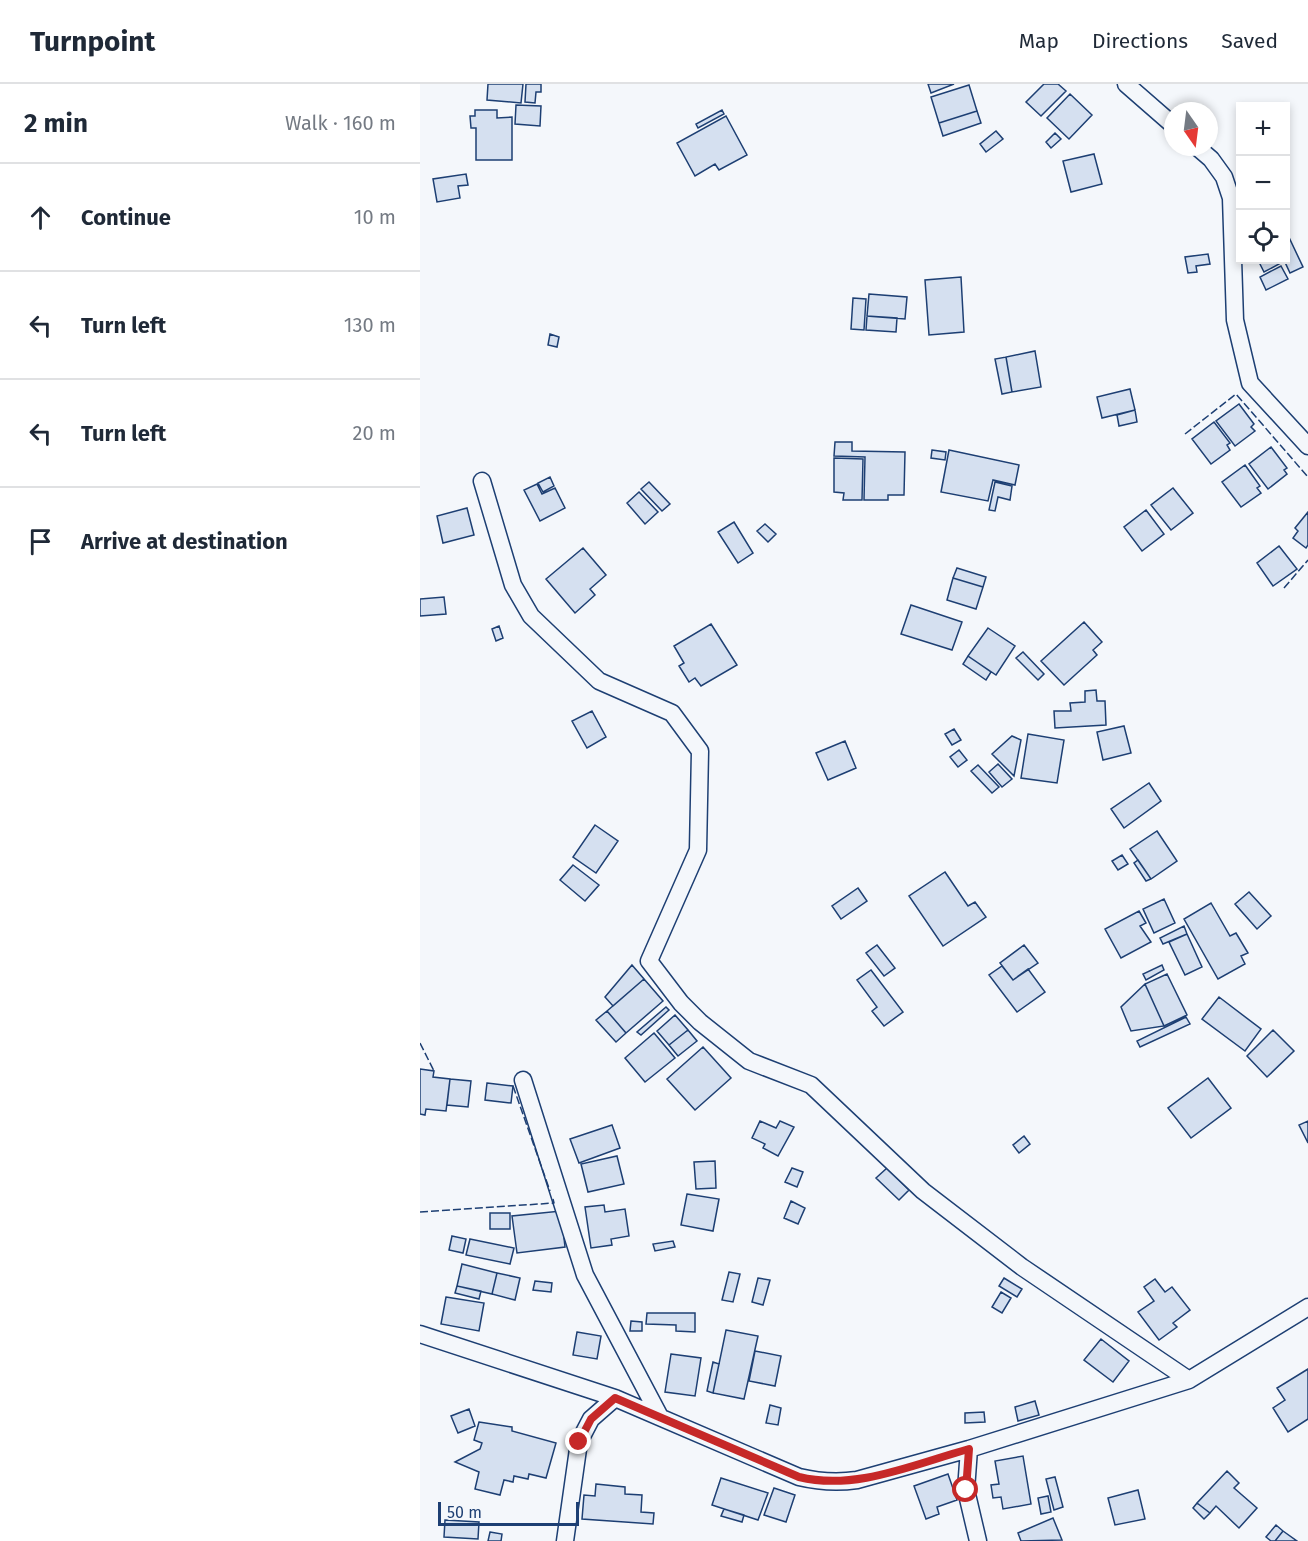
<!DOCTYPE html>
<html lang="en">
<head>
<meta charset="utf-8">
<style>
  :root { --surface:#fff; --page:#f2f2f3; --text:#1f2937; --muted:#747a83; --line:#e0e1e3 }
  body { margin:0; font-family:"Fira Sans",sans-serif; background:var(--page); color:var(--text) }
  .controls { position:absolute; right:18px; top:18px; display:grid; overflow:hidden; border-radius:0px; box-shadow:0 3px 9px #0003 }
  .controls button { width:54px; height:54px; display:grid; place-items:center; padding:0; border:0; border-bottom:2px solid var(--line); background:var(--surface); color:var(--text); font:30px sans-serif }
  .compass { position:absolute; left:744px; top:18px; width:54px; height:54px; border-radius:50%; background:var(--surface); box-shadow:0 3px 9px #0003; rotate:166deg }
  .scale { position:absolute; left:18px; bottom:15px; width:141px; box-sizing:border-box; padding-left:6px; border:3px solid #1d3f73; border-top:0; font-size:16px; line-height:21px; white-space:nowrap; color:#1d3f73; -webkit-text-stroke:4px #f4f7fb; paint-order:stroke }
  .stop { position:absolute; width:18px; height:18px; margin:-14px; border:4px solid #c62828; border-radius:50%; background:#fff }
  .stop.end { background:#c62828; border-color:#fff; box-shadow:0 2px 6px #0008 }
  .list { margin:0; padding:0; list-style:none }
  h2 { display:flex; justify-content:space-between; align-items:center; height:78px; margin:0; padding:0 24px; font-size:26px }
  h2 small { font-size:20px; font-weight:400; color:var(--muted) }
  .list li { display:grid; grid-template-columns:39px 1fr auto; gap:18px; align-items:center; box-sizing:border-box; height:108px; padding:0 24px; border-top:2px solid var(--line) }
  .list b { display:block; font-size:22px; white-space:nowrap }
  .list em { font-size:20px; font-style:normal; color:var(--muted) }
  .icon { flex:none; width:33px; height:33px; fill:none; stroke:currentColor; stroke-width:2; stroke-linecap:round; stroke-linejoin:round }
  .map { position:relative; flex:none; width:888px; height:1457px; overflow:hidden }
  header { display:flex; align-items:center; gap:36px; box-sizing:border-box; height:84px; padding:0 30px; background:var(--surface); border-bottom:2px solid var(--line) }
  header strong { font-size:28px }
  nav { display:flex; gap:33px; margin-inline-start:auto; font-size:21px }
  main { display:flex }
  aside { flex:1; background:var(--surface) }
  .map>svg:first-child { display:block }
</style>
</head>
<body>
<header>
<strong>Turnpoint</strong>
<nav><a>Map</a><a>Directions</a><a>Saved</a></nav>
</header>
<main>
<aside>
<h2>2 min<small>Walk · 160 m</small></h2>
<ul class="list">
<li><svg class="icon" aria-label="ahead" viewBox="0 0 24 24"><path d="M12 20V5M6 11l6-6 6 6"/></svg><div><b>Continue</b></div><em>10 m</em></li>
<li><svg class="icon" aria-label="left" viewBox="0 0 24 24"><path d="M17 20v-9H6M10 6l-5 5 5 5"/></svg><div><b>Turn left</b></div><em>130 m</em></li>
<li><svg class="icon" aria-label="left" viewBox="0 0 24 24"><path d="M17 20v-9H6M10 6l-5 5 5 5"/></svg><div><b>Turn left</b></div><em>20 m</em></li>
<li><svg class="icon" aria-label="arrive" viewBox="0 0 24 24"><path d="M6 21V4h12l-3 4 3 4H6"/></svg><div><b>Arrive at destination</b></div></li>
</ul>
</aside>
<div class="map">
<svg width="888" height="1457" viewBox="0 0 888 1457">
  <rect width="100%" height="100%" fill="#f4f7fb"/>
  <path fill="#d5e0f0" stroke="#1d3f73" stroke-width="1.5" d="M68 0H103L101 19 67 16Z
    M106 0H121V8H116L115 19 105 18Z
    M508 0H534L511 9Z
    M624 0H638L646 7 621 32 606 18Z
    M549 1 557 27 519 39 511 13Z
    M650 10 672 31 649 55 627 34Z
    M96 21 121 22 120 42 95 40Z
    M55 26H77V34L92 33V76H56V44H51L50 32H55Z
    M302 26 304 30 278 44 276 40Z
    M557 27 561 39 523 52 519 39Z
    M306 32 327 71 299 86 295 80 275 92 257 59Z
    M576 47 583 55 566 68 560 60Z
    M635 49 641 55 631 64 626 58Z
    M674 70 682 100 651 108 643 77Z
    M46 90 48 101 38 102 40 114 17 118 13 95Z
    M866 147 883 183 870 189 864 176Z
    M788 170 790 180 776 182 777 188 768 189 765 173Z
    M838 176H860L861 179 844 188Z
    M861 182 868 195 846 206 840 193Z
    M541 193 544 248 509 251 505 196Z
    M449 210 487 213 485 235 447 232Z
    M433 214 446 215 444 246 431 245Z
    M447 232 477 234 476 248 446 246Z
    M130 250 139 253 137 263 128 261Z
    M615 267 621 303 592 308 586 273Z
    M586 273 592 308 582 310 575 275Z
    M710 305 715 326 682 334 677 313Z
    M819 320 834 340 831 343 835 347 815 362 796 337Z
    M715 326 717 338 699 342 697 331Z
    M794 338 810 359 807 361 810 366 791 380 772 355Z
    M415 358H432V367L485 368 484 411H468V416H444L445 373 414 372Z
    M851 363 867 384 864 386 867 390 848 405 829 380Z
    M512 366 526 368 525 376 511 374Z
    M529 366 599 381 595 401 573 396 568 417 521 408Z
    M414 374 443 375 442 416H423L424 409 414 408Z
    M825 381 840 402 837 404 841 409 821 423 802 398Z
    M130 393 134 402 123 408 118 399Z
    M229 398 250 420 242 427 221 405Z
    M575 398 592 402 590 416 578 413 575 427 569 426Z
    M117 400 122 410 135 404 145 424 120 437 104 406Z
    M753 404 773 429 751 446 731 421Z
    M219 408 238 428 225 440 207 419Z
    M47 424 54 451 23 459 17 432Z
    M726 426 744 450 722 467 704 443Z
    M888 428V461L886 464 873 454 878 447 875 444Z
    M314 438 333 469 318 479 298 448Z
    M345 440 356 450 348 458 337 447Z
    M859 462 877 485 853 502 837 479Z
    M163 464 186 491 170 505 175 511 155 529 126 495Z
    M537 484 566 493 563 503 533 494Z
    M533 494 563 503 556 525 527 516Z
    M24 513 26 530 0 532V515Z
    M491 521 542 538 532 566 481 550Z
    M664 538 682 558 673 566 677 571 644 601 621 577Z
    M291 540 317 581 281 602 275 594 269 598 259 582 264 579 254 562Z
    M79 542 83 554 76 557 72 545Z
    M568 544 595 562 576 591 548 572Z
    M603 568 624 590 618 596 596 574Z
    M548 572 571 588 566 596 543 580Z
    M676 606 677 617H685L686 641 635 644 634 627H651L650 619 665 618V607Z
    M172 627 186 653 167 664 152 637Z
    M704 642 711 669 683 676 677 648Z
    M534 645 541 656 532 661 525 650Z
    M608 650 644 656 637 699 601 694Z
    M592 652 601 656 594 692 572 670Z
    M425 657 436 684 408 696 396 669Z
    M539 666 547 676 538 683 530 673Z
    M578 680 592 695 582 703 569 688Z
    M558 681 579 703 572 709 551 687Z
    M729 699 741 717 704 744 691 725Z
    M175 741 198 757 176 789 153 773Z
    M737 747 757 777 731 795 710 765Z
    M702 771 708 780 698 786 692 777Z
    M718 776 731 795 726 797 714 779Z
    M153 781 179 801 165 817 140 796Z
    M525 788 548 822 555 818 566 833 523 862 489 812Z
    M438 804 447 817 421 835 412 822Z
    M829 808 851 832 837 845 815 820Z
    M744 815 755 839 734 849 723 825Z
    M791 819 810 852 816 849 828 869 821 872 825 880 798 895 764 835Z
    M719 827 726 839 720 842 731 858 701 874 685 845Z
    M764 842 767 850 743 860 740 854Z
    M767 850 782 883 765 891 749 858Z
    M457 861 475 884 464 892 446 869Z
    M604 861 618 879 593 896 580 879Z
    M212 881 224 895 193 922 185 913Z
    M742 881 744 886 726 896 723 890Z
    M582 882 593 896 608 885 625 908 597 928 569 891Z
    M451 886 483 928 464 942 452 927 457 923 437 896Z
    M747 890 767 931 744 942 725 900Z
    M224 895 243 917 206 949 187 927Z
    M725 900 744 942 711 947 701 923Z
    M799 913 841 945 825 967 782 935Z
    M246 923 249 926 221 951 217 948Z
    M187 927 206 949 196 958 176 936Z
    M255 931 268 946 249 961 237 947Z
    M766 933 770 940 720 963 717 957Z
    M268 946 277 957 258 972 249 961Z
    M853 946 874 967 847 993 827 972Z
    M234 949 255 974 225 998 205 974Z
    M283 963 311 994 275 1026 247 995Z
    M0 985 14 987 13 993 30 995 26 1027 6 1025 5 1031 0 1030Z
    M788 994 811 1024 771 1054 748 1024Z
    M30 995 51 997 48 1023 27 1021Z
    M67 999 93 1002 91 1019 65 1016Z
    M340 1037 356 1044 360 1037 374 1043 358 1072 343 1064 345 1060 332 1054Z
    M888 1037V1059L879 1041Z
    M192 1041 200 1064 159 1079 150 1055Z
    M604 1052 610 1060 599 1069 593 1061Z
    M197 1072 204 1100 168 1108 161 1080Z
    M295 1077 296 1104 276 1105 274 1078Z
    M372 1084 383 1088 377 1103 365 1098Z
    M467 1084 489 1106 479 1116 456 1094Z
    M267 1110 299 1115 293 1147 261 1141Z
    M371 1117 385 1124 378 1140 364 1134Z
    M184 1121 185 1128 205 1125 209 1152 191 1155 192 1161 171 1164 165 1123Z
    M141 1127 145 1163 97 1169 92 1132Z
    M70 1129H90V1145H70Z
    M32 1152 46 1155 43 1169 29 1166Z
    M50 1155 94 1164 90 1180 46 1171Z
    M253 1157 255 1163 235 1167 233 1160Z
    M42 1180 77 1189 72 1210 37 1202Z
    M309 1188 320 1190 313 1218 302 1216Z
    M77 1189 100 1194 95 1216 72 1210Z
    M338 1194 350 1196 343 1221 332 1218Z
    M584 1194 602 1205 597 1213 579 1202Z
    M735 1195 745 1208 752 1203 770 1226 753 1239 757 1243 739 1256 718 1228 734 1217 724 1203Z
    M115 1197 132 1199 131 1208 113 1206Z
    M37 1202 61 1207 59 1215 35 1209Z
    M581 1208 591 1214 582 1229 572 1223Z
    M26 1213 64 1219 59 1247 21 1240Z
    M227 1229H275V1248L256 1247V1241L226 1240Z
    M211 1237 222 1238V1247H210Z
    M306 1246 338 1252 324 1315 293 1309Z
    M157 1248 181 1252 177 1275 153 1271Z
    M681 1255 709 1277 693 1298 664 1276Z
    M335 1267 361 1272 355 1302 329 1297Z
    M251 1270 281 1274 275 1312 245 1308Z
    M293 1278 299 1280 293 1309 287 1307Z
    M888 1285V1335L868 1348 853 1324 865 1316 857 1304Z
    M615 1317 619 1331 598 1337 595 1323Z
    M350 1321 361 1324 358 1341 346 1339Z
    M49 1325 55 1342 38 1349 31 1332Z
    M564 1328 565 1338 545 1339V1329Z
    M59 1338 92 1343V1347L136 1359 126 1394 109 1390 108 1395 94 1392 93 1398 84 1396 80 1411 55 1405 59 1388 35 1378 60 1365 62 1359 54 1356Z
    M603 1372 611 1420 583 1425 581 1413 573 1414 571 1401 579 1400 575 1377Z
    M807 1387 819 1399 814 1404 837 1424 819 1444 796 1422 790 1429 777 1419Z
    M528 1390 537 1416 517 1423 519 1430 506 1435 494 1402Z
    M635 1393 643 1423 634 1426 626 1395Z
    M301 1394 348 1409 338 1436 292 1421Z
    M176 1400 205 1403V1410L222 1411 221 1428 234 1429 233 1440 162 1435 164 1411 175 1412Z
    M354 1404 375 1411 366 1438 344 1431Z
    M718 1406 725 1435 695 1441 688 1414Z
    M628 1412 631 1428 621 1430 618 1414Z
    M777 1419 790 1429 784 1435 773 1424Z
    M304 1425 324 1431 322 1438 301 1432Z
    M633 1434 642 1456 601 1457 598 1449Z
    M25 1436 59 1438 58 1455 24 1453Z
    M856 1441 863 1447 855 1457H851L846 1453Z
    M863 1447 877 1457H855Z
    M70 1448 82 1450 81 1457H68Z"/>
  <g fill="none" stroke-linecap="round" stroke-linejoin="round">
    <defs>
      <path id="minor" d="M706 0 753 41
        M777 63 791 75 804 93 811 114 815 236 830 299 888 362
        M62 397 93 501 111 532 179 597 252 629 280 667 278 766 229 877 261 919 280 938 329 977 391 1001 503 1107 602 1183 769 1296
        M103 996 165 1191 239 1331
        M0 1250 195 1314 379 1393C400 1398 416 1399 437 1396L549 1365 769 1296 888 1223
        M549 1365 546 1406 558 1457
        M145 1457 159 1358 171 1335 195 1314"/>
    </defs>
    <use href="#minor" stroke="#1d3f73" stroke-width="19"/>
    <use href="#minor" stroke="#f4f7fb" stroke-width="16"/>
    <path stroke="#1d3f73" stroke-width="1.5" stroke-dasharray="8 3" stroke-linecap="butt" d="M765 350 816 310 888 393
      M864 504 888 476
      M0 959 14 987
      M93 1002 130 1107
      M0 1128 134 1119 133 1115"/>
  </g>
  <g fill="none" stroke-linecap="round" stroke-linejoin="round">
    <path stroke="#c62828" stroke-width="8" d="M159 1358 171 1335 195 1314 379 1393C436 1407 494 1380 549 1365L546 1406"/>
  </g>
</svg>
<div class="controls">
<button>+</button>
<button>−</button>
<button><svg class="icon" aria-label="locate" viewBox="0 0 24 24"><circle cx="12" cy="12" r="6"/><path d="M12 2v4M12 18v4M2 12h4M18 12h4"/></svg></button>
</div>
<svg class="compass" viewBox="-18 -18 36 36"><path d="M0-13l5 13h-10z" fill="#e53935"/><path d="M0 13l5-13h-10z" fill="#747a83"/></svg>
<div class="scale">50 m</div>
<div class="stop" style="left:546px;top:1406px"></div>
<div class="stop end" style="left:159px;top:1358px"></div>
</div>
</main>
</body>
</html>
